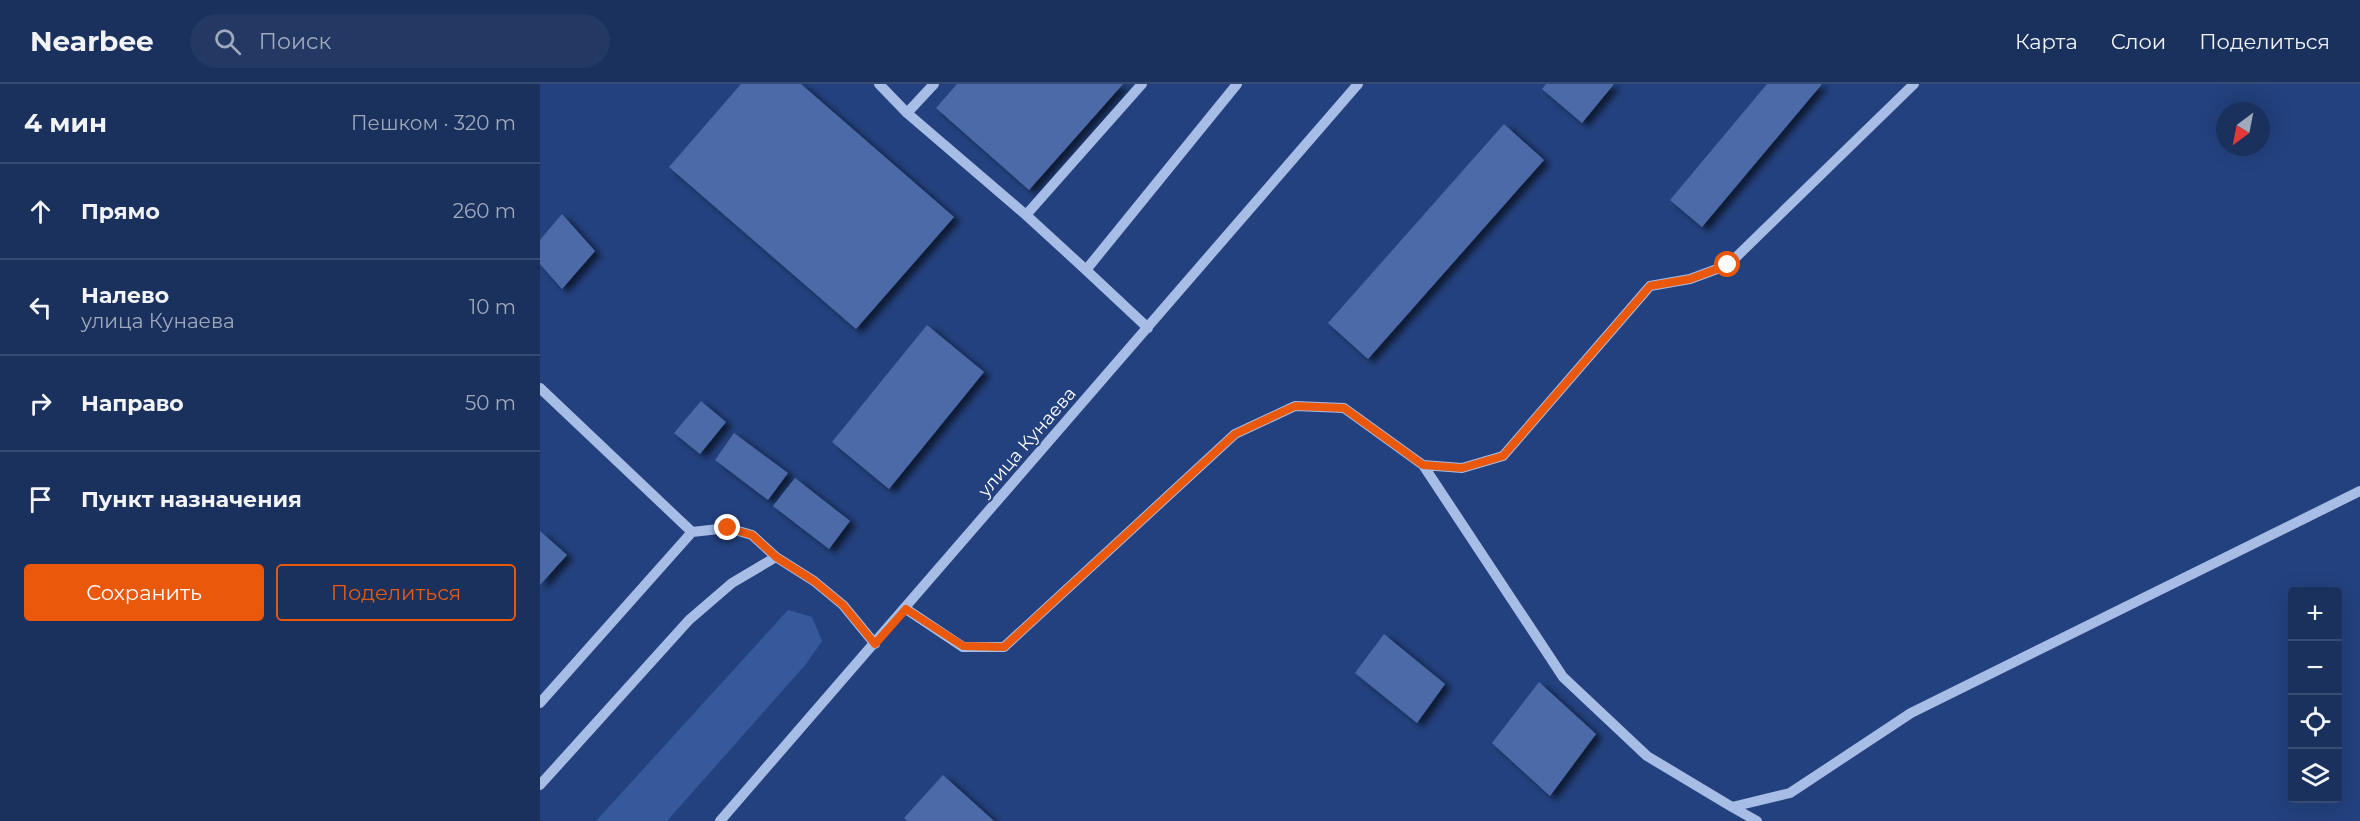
<!DOCTYPE html>
<html lang="ru">
<head>
<meta charset="utf-8">
<style>
  :root { --surface:#1a315e; --page:#233964; --text:#f1f3f6; --muted:#9fa9bc; --line:#384c73; --accent:#ea580c }
  body { margin:0; font-family:Montserrat,sans-serif; background:var(--page); color:var(--text) }
  .controls { position:absolute; right:18px; bottom:18px; display:grid; overflow:hidden; border-radius:6px; box-shadow:0 6px 24px #0002 }
  .controls button { width:54px; height:54px; display:grid; place-items:center; padding:0; border:0; border-bottom:2px solid var(--line); background:var(--surface); color:var(--text); font:30px sans-serif }
  .compass { position:absolute; left:1676px; top:18px; width:54px; height:54px; border-radius:50%; background:var(--surface); box-shadow:0 6px 24px #0002; rotate:212deg }
  .stop { position:absolute; width:18px; height:18px; margin:-14px; border:4px solid #ea580c; border-radius:50%; background:#fff }
  .stop.end { background:#ea580c; border-color:#fff; box-shadow:0 2px 6px #0008 }
  .list { margin:0; padding:0; list-style:none }
  h2 { display:flex; justify-content:space-between; align-items:center; height:78px; margin:0; padding:0 24px; font-size:26px }
  h2 small { font-size:20px; font-weight:400; color:var(--muted) }
  .list li { display:grid; grid-template-columns:39px 1fr auto; gap:18px; align-items:center; box-sizing:border-box; height:96px; padding:0 24px; border-top:2px solid var(--line) }
  .list b { display:block; font-size:22px; white-space:nowrap }
  .list p { margin:0; font-size:20px; white-space:nowrap; color:var(--muted) }
  .list em { font-size:20px; font-style:normal; color:var(--muted) }
  .actions { display:flex; gap:12px; padding:18px 24px }
  .actions a { flex:1; padding:14px 0; border:2px solid var(--accent); border-radius:6px; text-align:center; font-size:21px; color:var(--accent) }
  .actions .main { background:var(--accent); color:#fff }
  .icon { flex:none; width:33px; height:33px; fill:none; stroke:currentColor; stroke-width:2; stroke-linecap:round; stroke-linejoin:round }
  .map { position:relative; flex:none; width:1820px; height:737px; overflow:hidden }
  header { display:flex; align-items:center; gap:36px; box-sizing:border-box; height:84px; padding:0 30px; background:var(--surface); border-bottom:2px solid var(--line) }
  header strong { font-size:28px }
  nav { display:flex; gap:33px; margin-inline-start:auto; font-size:21px }
  .search { width:420px; height:54px; background:var(--page); display:flex; align-items:center; gap:15px; box-sizing:border-box; padding:0 21px; border-radius:33px; color:var(--muted); font-size:22px }
  main { display:flex }
  aside { flex:1; background:var(--surface) }
  .map>svg:first-child { display:block }
</style>
</head>
<body>
<header>
<strong>Nearbee</strong>
<div class="search"><svg class="icon" aria-label="search" viewBox="0 0 24 24"><circle cx="10" cy="10" r="6"/><path d="M15 15l6 6"/></svg>Поиск</div>
<nav><a>Карта</a><a>Слои</a><a>Поделиться</a></nav>
</header>
<main>
<aside>
<h2>4 мин<small>Пешком · 320 m</small></h2>
<ul class="list">
<li><svg class="icon" aria-label="ahead" viewBox="0 0 24 24"><path d="M12 20V5M6 11l6-6 6 6"/></svg><div><b>Прямо</b></div><em>260 m</em></li>
<li><svg class="icon" aria-label="left" viewBox="0 0 24 24"><path d="M17 20v-9H6M10 6l-5 5 5 5"/></svg><div><b>Налево</b><p>улица Кунаева</p></div><em>10 m</em></li>
<li><svg class="icon" aria-label="right" viewBox="0 0 24 24"><path d="M7 20v-9h11M14 6l5 5-5 5"/></svg><div><b>Направо</b></div><em>50 m</em></li>
<li><svg class="icon" aria-label="arrive" viewBox="0 0 24 24"><path d="M6 21V4h12l-3 4 3 4H6"/></svg><div><b>Пункт назначения</b></div></li>
</ul>
<div class="actions"><a class="main">Сохранить</a><a>Поделиться</a></div>
</aside>
<div class="map">
<svg width="1820" height="737" viewBox="0 0 1820 737">
  <defs>
    <filter id="shadow"><feDropShadow dx="6" dy="4" stdDeviation="3" flood-color="#0009"/></filter>
  </defs>
  <rect width="100%" height="100%" fill="#23417e"/>
  <path fill="#36599c" d="M248 526 272 533 282 557 266 580 127 737H56Z"/>
  <path fill="#4b6aa7" filter="url(#shadow)" d="M201 0H261L414 133 316 245 129 83Z
    M417 0H583L489 106 396 24Z
    M1006 0H1074L1042 39 1002 5Z
    M1227 0H1282L1162 143 1130 116Z
    M964 40 1004 76 828 275 788 239Z
    M22 130 55 167 22 205 0 180V156Z
    M387 241 444 288 349 405 292 358Z
    M161 317 186 338 160 370 134 349Z
    M194 349 248 389 228 416 175 376Z
    M255 394 310 437 289 465 233 422Z
    M0 447 27 471 0 501Z
    M844 550 905 600 877 639 815 589Z
    M999 598 1056 650 1010 712 952 659Z
    M403 691 454 737H367L364 734Z"/>
  <g fill="none" stroke-linecap="round" stroke-linejoin="round">
    <path stroke="#a8bde6" stroke-width="10" d="M339 0 367 29 486 131 546 186
      M367 29 394 0
      M486 131 602 0
      M608 244 546 186 697 0
      M0 304 152 448 188 444 212 451 236 473 274 497 303 521 335 560
      M883 381 1023 593 1107 672 1192 723 1250 709 1371 629 1820 407
      M366 525 423 563H464L695 350 755 322 804 324 883 381 922 384 963 372 1110 202 1150 195 1188 181 1374 0
      M0 619 152 448
      M0 701 149 536 192 499 236 473
      M1192 723 1217 737
      M180 737 818 0"/>
  </g>
  <g fill="none" stroke-linecap="round" stroke-linejoin="round">
    <path stroke="#ea580c" stroke-width="8" d="M188 444 212 451 236 473 274 497 303 521 335 560 366 525 423 562 464 563 695 350 755 322 804 324 883 381 922 384 963 372 1110 202 1150 195 1188 181"/>
  </g>
  <g text-anchor="middle" stroke-width="4.5" stroke-linejoin="round" paint-order="stroke">
    <g font-size="18" fill="#fff" stroke="#23417e">
      <text transform="translate(487 358) rotate(-49)" y="6">улица Кунаева</text>
    </g>
  </g>
</svg>
<div class="controls">
<button>+</button>
<button>−</button>
<button><svg class="icon" aria-label="locate" viewBox="0 0 24 24"><circle cx="12" cy="12" r="6"/><path d="M12 2v4M12 18v4M2 12h4M18 12h4"/></svg></button>
<button><svg class="icon" aria-label="layers" viewBox="0 0 24 24"><path d="M12 4l9 5-9 5-9-5zM3 14l9 5 9-5"/></svg></button>
</div>
<svg class="compass" viewBox="-18 -18 36 36"><path d="M0-13l5 13h-10z" fill="#e53935"/><path d="M0 13l5-13h-10z" fill="#9fa9bc"/></svg>
<div class="stop" style="left:1188px;top:181px"></div>
<div class="stop end" style="left:188px;top:444px"></div>
</div>
</main>
</body>
</html>
